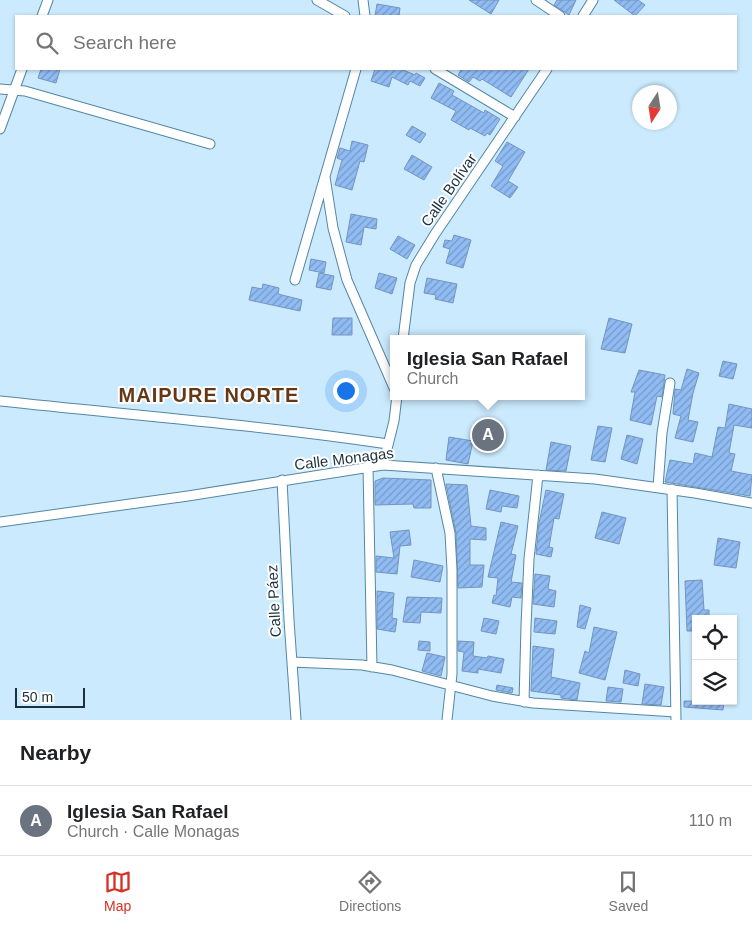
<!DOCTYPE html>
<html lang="en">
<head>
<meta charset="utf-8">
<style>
  :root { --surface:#fff; --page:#f2f2f2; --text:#202124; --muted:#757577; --line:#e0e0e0; --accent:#d93025 }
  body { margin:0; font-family:Arial,sans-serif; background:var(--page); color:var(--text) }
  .controls { position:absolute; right:15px; bottom:15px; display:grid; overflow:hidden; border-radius:0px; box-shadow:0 1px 4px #0004 }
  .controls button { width:45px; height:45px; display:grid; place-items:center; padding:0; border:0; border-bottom:1px solid var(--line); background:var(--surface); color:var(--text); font:25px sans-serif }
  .compass { position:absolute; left:632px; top:85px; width:45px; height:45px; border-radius:50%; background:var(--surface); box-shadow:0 1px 4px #0004; rotate:192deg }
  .scale { position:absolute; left:15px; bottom:12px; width:70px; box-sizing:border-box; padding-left:5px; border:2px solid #1a303c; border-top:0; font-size:14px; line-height:18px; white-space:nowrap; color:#1a303c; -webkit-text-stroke:4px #fff; paint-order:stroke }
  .you { position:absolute; left:345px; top:390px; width:18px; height:18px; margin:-12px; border:4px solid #fff; border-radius:50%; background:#1a73e8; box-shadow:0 0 0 8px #1a73e833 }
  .badge { display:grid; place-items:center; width:32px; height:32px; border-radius:50%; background:var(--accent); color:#fff; font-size:16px; font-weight:700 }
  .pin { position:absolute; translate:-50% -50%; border:2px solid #fff; box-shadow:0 1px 5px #0006 }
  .popup { position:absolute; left:390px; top:335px; width:195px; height:65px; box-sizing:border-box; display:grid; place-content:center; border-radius:0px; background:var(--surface); filter:drop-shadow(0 1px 4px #0005); font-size:16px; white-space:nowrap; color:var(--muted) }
  .popup b { font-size:19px; color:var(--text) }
  .popup::after { content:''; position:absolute; left:50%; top:100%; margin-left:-10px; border:10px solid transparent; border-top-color:var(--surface) }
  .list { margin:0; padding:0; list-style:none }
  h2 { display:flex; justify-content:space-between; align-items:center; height:65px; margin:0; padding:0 20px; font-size:21px }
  h2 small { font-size:16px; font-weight:400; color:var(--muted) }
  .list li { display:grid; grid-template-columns:32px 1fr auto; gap:15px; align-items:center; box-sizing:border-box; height:70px; padding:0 20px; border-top:1px solid var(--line) }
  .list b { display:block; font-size:19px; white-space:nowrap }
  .list p { margin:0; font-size:16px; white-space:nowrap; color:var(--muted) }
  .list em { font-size:16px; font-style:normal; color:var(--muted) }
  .icon { flex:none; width:28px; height:28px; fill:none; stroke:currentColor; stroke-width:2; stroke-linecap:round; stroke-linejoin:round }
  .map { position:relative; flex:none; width:752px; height:720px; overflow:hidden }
  .search { position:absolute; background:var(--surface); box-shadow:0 1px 4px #0004; left:15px; right:15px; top:15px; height:55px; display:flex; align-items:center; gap:12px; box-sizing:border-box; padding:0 18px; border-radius:0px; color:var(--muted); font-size:19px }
  .sheet { height:135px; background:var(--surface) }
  nav { display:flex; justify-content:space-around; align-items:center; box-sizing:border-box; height:70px; border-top:1px solid var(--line); background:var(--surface); font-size:14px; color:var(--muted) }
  nav a { display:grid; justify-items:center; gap:2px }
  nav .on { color:var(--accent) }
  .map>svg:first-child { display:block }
</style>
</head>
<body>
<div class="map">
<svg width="752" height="720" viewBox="0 0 752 720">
  <defs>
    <pattern id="building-hatch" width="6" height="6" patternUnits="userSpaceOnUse" patternTransform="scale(1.25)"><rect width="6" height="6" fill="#90bcf4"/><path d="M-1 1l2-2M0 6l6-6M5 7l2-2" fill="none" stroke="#7599c7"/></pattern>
  </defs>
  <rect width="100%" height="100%" fill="#cbeafe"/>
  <path fill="url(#building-hatch)" stroke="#7494bd" d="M469 0H499L491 14Z
    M557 0H576L569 15 554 5Z
    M614 0H638L645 5 635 16Z
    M377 4 400 8 399 16H375Z
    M41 69H60L56 83 38 78Z
    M375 69H401L415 75 416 73 425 78 420 86 410 81 408 85 392 77 389 87 371 81Z
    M458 69H529L511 97 482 79 480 81 473 77 469 82 458 75 461 70Z
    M439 83 454 91 452 95 484 113 485 110 500 119 490 135 487 133 485 136 470 128 469 130 451 120 456 111 431 98Z
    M412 126 426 134 420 143 406 135Z
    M352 141 368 145 364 162 360 161 352 190 335 185 342 160 337 158 340 148 350 151Z
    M507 142 525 152 508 181 518 187 510 198 491 186 503 166 495 161Z
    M412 155 432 167 424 180 404 169Z
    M351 214 377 219 376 229 364 227 361 245 346 242Z
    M454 235 471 240 463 268 446 263 450 249 443 247 445 240 452 241Z
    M398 236 415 245 407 259 390 249Z
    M311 259 326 262 324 273 309 270Z
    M319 273 334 276 331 290 316 287Z
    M379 273 397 278 392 294 375 288Z
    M427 278 457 284 453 303 435 299 436 295 424 293Z
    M263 284 279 288 278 294 302 300 300 311 249 300 252 287 262 289Z
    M333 318H352V335H332Z
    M609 318 632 324 625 353 601 349Z
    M723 361 737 364 733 379 719 376Z
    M687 369 699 373 693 393 688 420 698 422 693 442 675 438 681 416 673 414 675 389 681 390Z
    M639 370 665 375 662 397 657 396 651 425 630 420 635 392H631Z
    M729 404 752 409V428L734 425 729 453 735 454 731 471 752 475 750 496 665 482 670 460 693 464 695 453 712 457 718 427 725 428Z
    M483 423 496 426 492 447 479 444Z
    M598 426 612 428 605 462 591 460Z
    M627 435 643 439 637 464 621 459Z
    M449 437 473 441 468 464 446 460Z
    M551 442 571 446 566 471 546 470Z
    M383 478 431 480V508H414L413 504 375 505V481Z
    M446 484 467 485 471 526 486 528V540L470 539V565H484L482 587 458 588 456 533Z
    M490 490 519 496 517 508 502 506 501 512 486 509Z
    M546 490 564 494 559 519 554 518 549 547 553 548 551 557 536 554 539 523Z
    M602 512 626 518 619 544 595 538Z
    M501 522 518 526 511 554 516 555 511 582 522 583 521 598 512 597 510 607 492 603 494 595 496 596 498 578 488 577Z
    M409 530 411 545 400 546 397 574 376 572V556L394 558 390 532Z
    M718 538 740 542 736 568 714 565Z
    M414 560 443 566 440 582 411 577Z
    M535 574 550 576 548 589 556 591 554 607 533 604Z
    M702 580 704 610H709V619H696V631H687L685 581Z
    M377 591 394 593 392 618 397 619 395 632 377 629Z
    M407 597 442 598 441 613 421 612 420 623 403 622Z
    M580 605 591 608 585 629 577 627Z
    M484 618 499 621 496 634 481 631Z
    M535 618 557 621 555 634 534 632Z
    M594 627 617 632 605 680 579 673 585 651 589 653Z
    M419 641 430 642V651L418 650Z
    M458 641 474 642 473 656 487 658 488 656 504 659 501 673 478 669V673L462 671 464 652 458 651Z
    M533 646 554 649 551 677 580 683 577 700 561 698V695L531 691Z
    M427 653 445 657 441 676 422 671Z
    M625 670 640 674 638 686 623 683Z
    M645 684 664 687 661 705 642 704Z
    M497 685 513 688 512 693 496 690Z
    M608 687 623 689 621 702 606 701Z
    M684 701H724L723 710 684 707Z"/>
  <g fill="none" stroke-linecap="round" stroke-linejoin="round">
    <defs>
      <path id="street" d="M317 0 345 16
        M363 0 365 16
        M536 0 560 16
        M42 16 48 0
        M583 16 593 0
        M435 69 515 117
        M0 89 25 91 210 144
        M0 129 22 69
        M325 177 333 228 347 280 394 388
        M295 280 356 69
        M403 339 410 283 416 265 435 234 547 69
        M0 401C130 415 259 425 388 444
        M383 465 394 421 397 396
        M368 467 372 667
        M436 468 450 533 452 570V674L447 720
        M282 480 289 620 296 720
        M658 487 662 433 670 383
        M672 489 676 720
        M0 522 188 496 383 465 595 479 695 493 752 503
        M292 662 362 665 392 670 492 696 533 703 676 712
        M524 702 526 626 529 559 538 475"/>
    </defs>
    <use href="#street" stroke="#5387a4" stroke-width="11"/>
    <use href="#street" stroke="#fff" stroke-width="9"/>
  </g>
  <g text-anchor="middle" stroke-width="4" stroke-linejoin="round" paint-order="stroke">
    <g font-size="15" fill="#1a303c" stroke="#fff">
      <text transform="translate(449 190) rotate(-55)" y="5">Calle Bolívar</text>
      <text transform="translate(344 459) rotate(-7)" y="5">Calle Monagas</text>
      <text transform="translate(274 601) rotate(-93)" y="5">Calle Páez</text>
    </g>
    <g font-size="20" font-weight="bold" letter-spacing="1" fill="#653815" stroke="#fff">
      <text x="209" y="402">MAIPURE NORTE</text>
    </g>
  </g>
</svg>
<div class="controls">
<button><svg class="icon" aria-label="locate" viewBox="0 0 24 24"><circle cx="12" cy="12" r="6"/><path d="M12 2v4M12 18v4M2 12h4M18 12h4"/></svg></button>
<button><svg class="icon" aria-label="layers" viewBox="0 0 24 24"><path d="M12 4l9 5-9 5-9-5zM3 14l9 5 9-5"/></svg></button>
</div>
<svg class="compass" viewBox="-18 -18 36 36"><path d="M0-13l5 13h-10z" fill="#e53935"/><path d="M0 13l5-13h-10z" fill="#757577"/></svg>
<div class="scale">50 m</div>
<div class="you"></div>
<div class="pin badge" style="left:488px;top:435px;background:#6b7280">A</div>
<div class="popup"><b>Iglesia San Rafael</b>Church</div>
<div class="search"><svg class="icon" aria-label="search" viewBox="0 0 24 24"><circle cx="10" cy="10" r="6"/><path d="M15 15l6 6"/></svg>Search here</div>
</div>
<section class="sheet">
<h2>Nearby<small></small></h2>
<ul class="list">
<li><span class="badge" style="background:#6b7280">A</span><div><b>Iglesia San Rafael</b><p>Church · Calle Monagas</p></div><em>110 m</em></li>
</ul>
</section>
<nav>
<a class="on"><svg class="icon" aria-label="map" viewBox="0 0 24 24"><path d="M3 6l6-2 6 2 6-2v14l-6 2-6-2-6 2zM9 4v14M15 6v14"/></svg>Map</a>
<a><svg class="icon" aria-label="directions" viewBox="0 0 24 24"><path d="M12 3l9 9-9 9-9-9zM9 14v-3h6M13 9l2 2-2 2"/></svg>Directions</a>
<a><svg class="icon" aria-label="saved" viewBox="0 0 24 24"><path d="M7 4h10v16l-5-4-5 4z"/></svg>Saved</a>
</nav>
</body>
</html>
